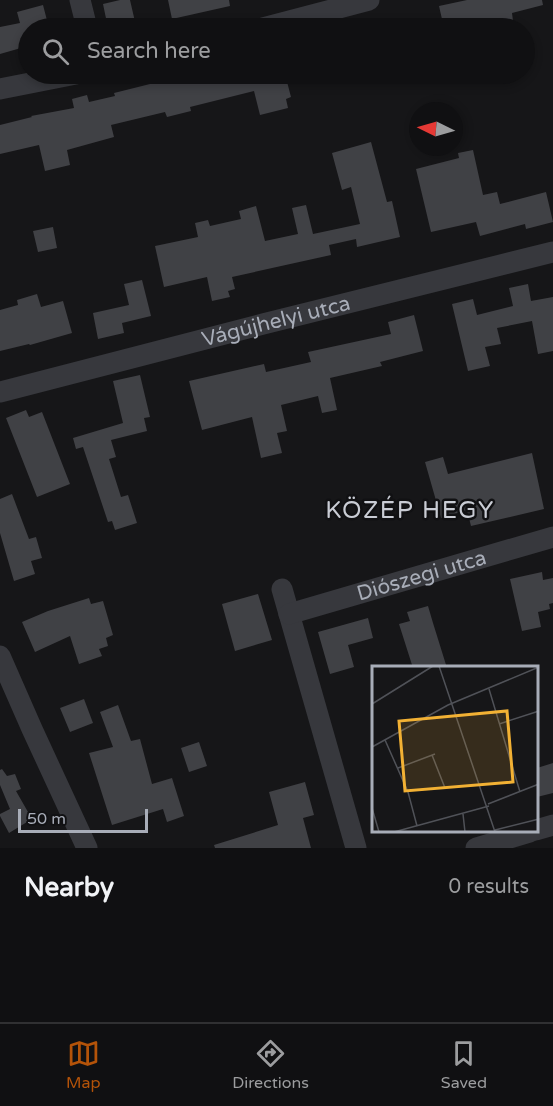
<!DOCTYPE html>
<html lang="en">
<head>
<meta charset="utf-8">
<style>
  :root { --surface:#101012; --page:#19191b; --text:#f1f3f6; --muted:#9c9d9f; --line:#303032; --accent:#b45309 }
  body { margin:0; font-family:"Varela Round",sans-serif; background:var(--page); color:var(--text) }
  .compass { position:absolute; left:409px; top:102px; width:54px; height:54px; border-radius:50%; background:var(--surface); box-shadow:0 3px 9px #0003; rotate:275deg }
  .scale { position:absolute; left:18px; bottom:15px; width:130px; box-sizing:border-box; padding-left:6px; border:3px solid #a8adb8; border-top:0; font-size:16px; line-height:21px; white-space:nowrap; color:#a8adb8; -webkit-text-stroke:4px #111113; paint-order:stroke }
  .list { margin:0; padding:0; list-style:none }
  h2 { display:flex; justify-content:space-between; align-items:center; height:78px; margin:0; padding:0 24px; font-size:26px }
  h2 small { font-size:20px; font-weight:400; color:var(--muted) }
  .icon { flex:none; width:33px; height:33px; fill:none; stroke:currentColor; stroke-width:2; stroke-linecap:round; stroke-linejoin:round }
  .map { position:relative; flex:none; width:553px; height:848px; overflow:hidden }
  .search { position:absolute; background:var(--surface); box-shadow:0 3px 9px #0003; left:18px; right:18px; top:18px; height:66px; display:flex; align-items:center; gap:15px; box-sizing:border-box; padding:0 21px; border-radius:33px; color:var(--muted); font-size:22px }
  .sheet { height:174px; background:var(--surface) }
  nav { display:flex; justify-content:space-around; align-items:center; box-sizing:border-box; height:84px; border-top:2px solid var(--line); background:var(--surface); font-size:16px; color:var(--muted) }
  nav a { display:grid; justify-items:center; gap:3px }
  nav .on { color:var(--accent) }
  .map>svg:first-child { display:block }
</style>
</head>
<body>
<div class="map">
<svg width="553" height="848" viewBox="0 0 553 848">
  <rect width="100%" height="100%" fill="#161618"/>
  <path fill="#404145" d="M120 0H130L136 26 127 28H108L103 4Z
    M168 0H229L230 6 172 19Z
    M467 0H542L543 5 512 13 513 21 479 28H444L439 6Z
    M43 5 49 28H28V46L0 54V27L20 23 17 12Z
    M184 74H285L291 97 286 99 288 108 260 115 254 91 190 107 191 111 167 117 165 112 111 125 114 137 67 150 70 165 45 171 39 145 0 154V125L32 117 31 116 74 108 72 99 87 95 89 102 115 96 114 93 158 82V80Z
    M371 142 387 202 392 201 400 237 357 247 356 239 329 245 331 255 232 277 235 289 228 291 230 297 212 301 207 277 164 287 155 246 198 237 195 223 208 220 210 226 241 219 239 211 256 206 265 241 298 234 292 208 306 205 313 234 360 224 351 187 342 190 332 153Z
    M473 150 483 195 497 192 500 204 546 192 553 222 526 229 525 224 480 236 476 222 431 232 416 169 459 158 458 153Z
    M53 227 57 248 38 252 33 231Z
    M142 280 151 316 122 323 124 333 98 339 93 313 129 305 124 284Z
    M528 284 531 301 553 297V351L538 354 532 321 497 328 501 344 485 347 490 366 468 371 452 304 473 299 477 315 513 306 509 288Z
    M37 294 41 307 63 301 72 333 30 345 29 344 0 351V310L18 305 17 300Z
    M414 315 423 351 380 362 382 366 330 378 337 410 322 413 318 396 281 405 287 431 277 433 282 453 261 458 252 417 202 430 189 381 264 364 266 372 311 362 308 352 391 334 388 322Z
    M140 375 150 417 144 418 147 431 111 440 116 457 109 459 121 497 128 495 137 523 115 530 112 521 108 522 83 447 76 449 73 438 123 423 113 381Z
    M26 410 29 417 42 412 70 484 37 497 6 418Z
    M532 453 544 509 471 526 467 510 441 518 425 462 443 457 448 474Z
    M12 494 29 539 36 537 42 558 31 561 35 574 14 581 0 533V499Z
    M542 572 543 580 553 578V603L549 604 550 609 538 612 541 627 522 631 510 579Z
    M258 594 272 640 235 651 222 604Z
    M89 598 91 604 103 601 113 635 106 638 108 646 99 649 102 656 79 664 70 636 35 652 22 622 48 611Z
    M428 606 433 623 447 668H413L399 624 410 621 407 612Z
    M368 618 373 638 348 645 354 667 330 674 318 632Z
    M84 699 93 723 70 732 60 708Z
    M118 705 131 741 140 739 152 784 172 778 184 816 167 822 163 809 112 825 89 753 113 747 100 712Z
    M199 742 207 766 189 772 181 748Z
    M553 763V793L537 797V768Z
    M2 769 7 776 15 774 21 789 16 791 32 819 9 833 0 816V814L10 809 0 785V770Z
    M305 782 314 815 303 818 311 848H215L214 845 278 825 269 792Z"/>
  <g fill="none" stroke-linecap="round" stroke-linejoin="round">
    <g stroke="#37383d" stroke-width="21">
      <path d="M80 0 87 28"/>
      <path d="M263 28 369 0"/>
      <path d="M0 89 76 74"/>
      <path id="s1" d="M0 392 263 324 553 252"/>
      <path d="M282 589 356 848"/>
      <path id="s2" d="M289 614 553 537"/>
      <path d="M0 656 32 729 87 848"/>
      <path d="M536 830 553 825"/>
      <path d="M476 848 530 832"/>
    </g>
  </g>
  <g text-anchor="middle" stroke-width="5" stroke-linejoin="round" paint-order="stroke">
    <g font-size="21" fill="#a8adb8" stroke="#111113">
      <text dy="7" stroke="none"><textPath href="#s1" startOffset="285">Vágújhelyi utca</textPath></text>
      <text dy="7" stroke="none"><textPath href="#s2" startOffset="138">Diószegi utca</textPath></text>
    </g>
    <g font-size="24" letter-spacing="1.5" fill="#c9ccd4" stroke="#111113">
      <text x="410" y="518">KÖZÉP HEGY</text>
    </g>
  </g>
  <g transform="translate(372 666)">
    <rect width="166" height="166" fill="#161618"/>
    <path fill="none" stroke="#505258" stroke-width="1.5" d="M67 0 123 166M117 23 148 126M0 38 61 0M127 58 167 45M13 74 36 126 45 160M0 81 76 39 167 1M60 89 73 122M26 102 63 88M116 138 167 118M0 142 7 166M91 148 93 166M123 164 167 153M22 166 117 140"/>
    <path fill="#f2b134" fill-opacity="0.15" stroke="#f2b134" stroke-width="3" d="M135 45 141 116 33 125 27 55Z"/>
    <rect width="166" height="166" fill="none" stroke="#a8adb8" stroke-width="3"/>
  </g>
</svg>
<svg class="compass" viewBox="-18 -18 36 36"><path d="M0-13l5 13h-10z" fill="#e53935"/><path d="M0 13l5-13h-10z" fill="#9c9d9f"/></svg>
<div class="scale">50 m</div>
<div class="search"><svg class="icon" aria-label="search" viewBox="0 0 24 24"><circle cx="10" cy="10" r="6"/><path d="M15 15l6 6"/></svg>Search here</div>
</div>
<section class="sheet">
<h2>Nearby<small>0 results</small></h2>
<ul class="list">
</ul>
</section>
<nav>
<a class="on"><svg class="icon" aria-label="map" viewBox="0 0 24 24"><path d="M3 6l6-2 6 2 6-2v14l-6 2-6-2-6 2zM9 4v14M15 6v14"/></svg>Map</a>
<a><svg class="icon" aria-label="directions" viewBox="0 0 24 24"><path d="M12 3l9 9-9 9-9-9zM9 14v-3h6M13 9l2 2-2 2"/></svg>Directions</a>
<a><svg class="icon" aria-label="saved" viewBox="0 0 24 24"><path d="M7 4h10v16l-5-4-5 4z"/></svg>Saved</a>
</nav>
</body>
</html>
